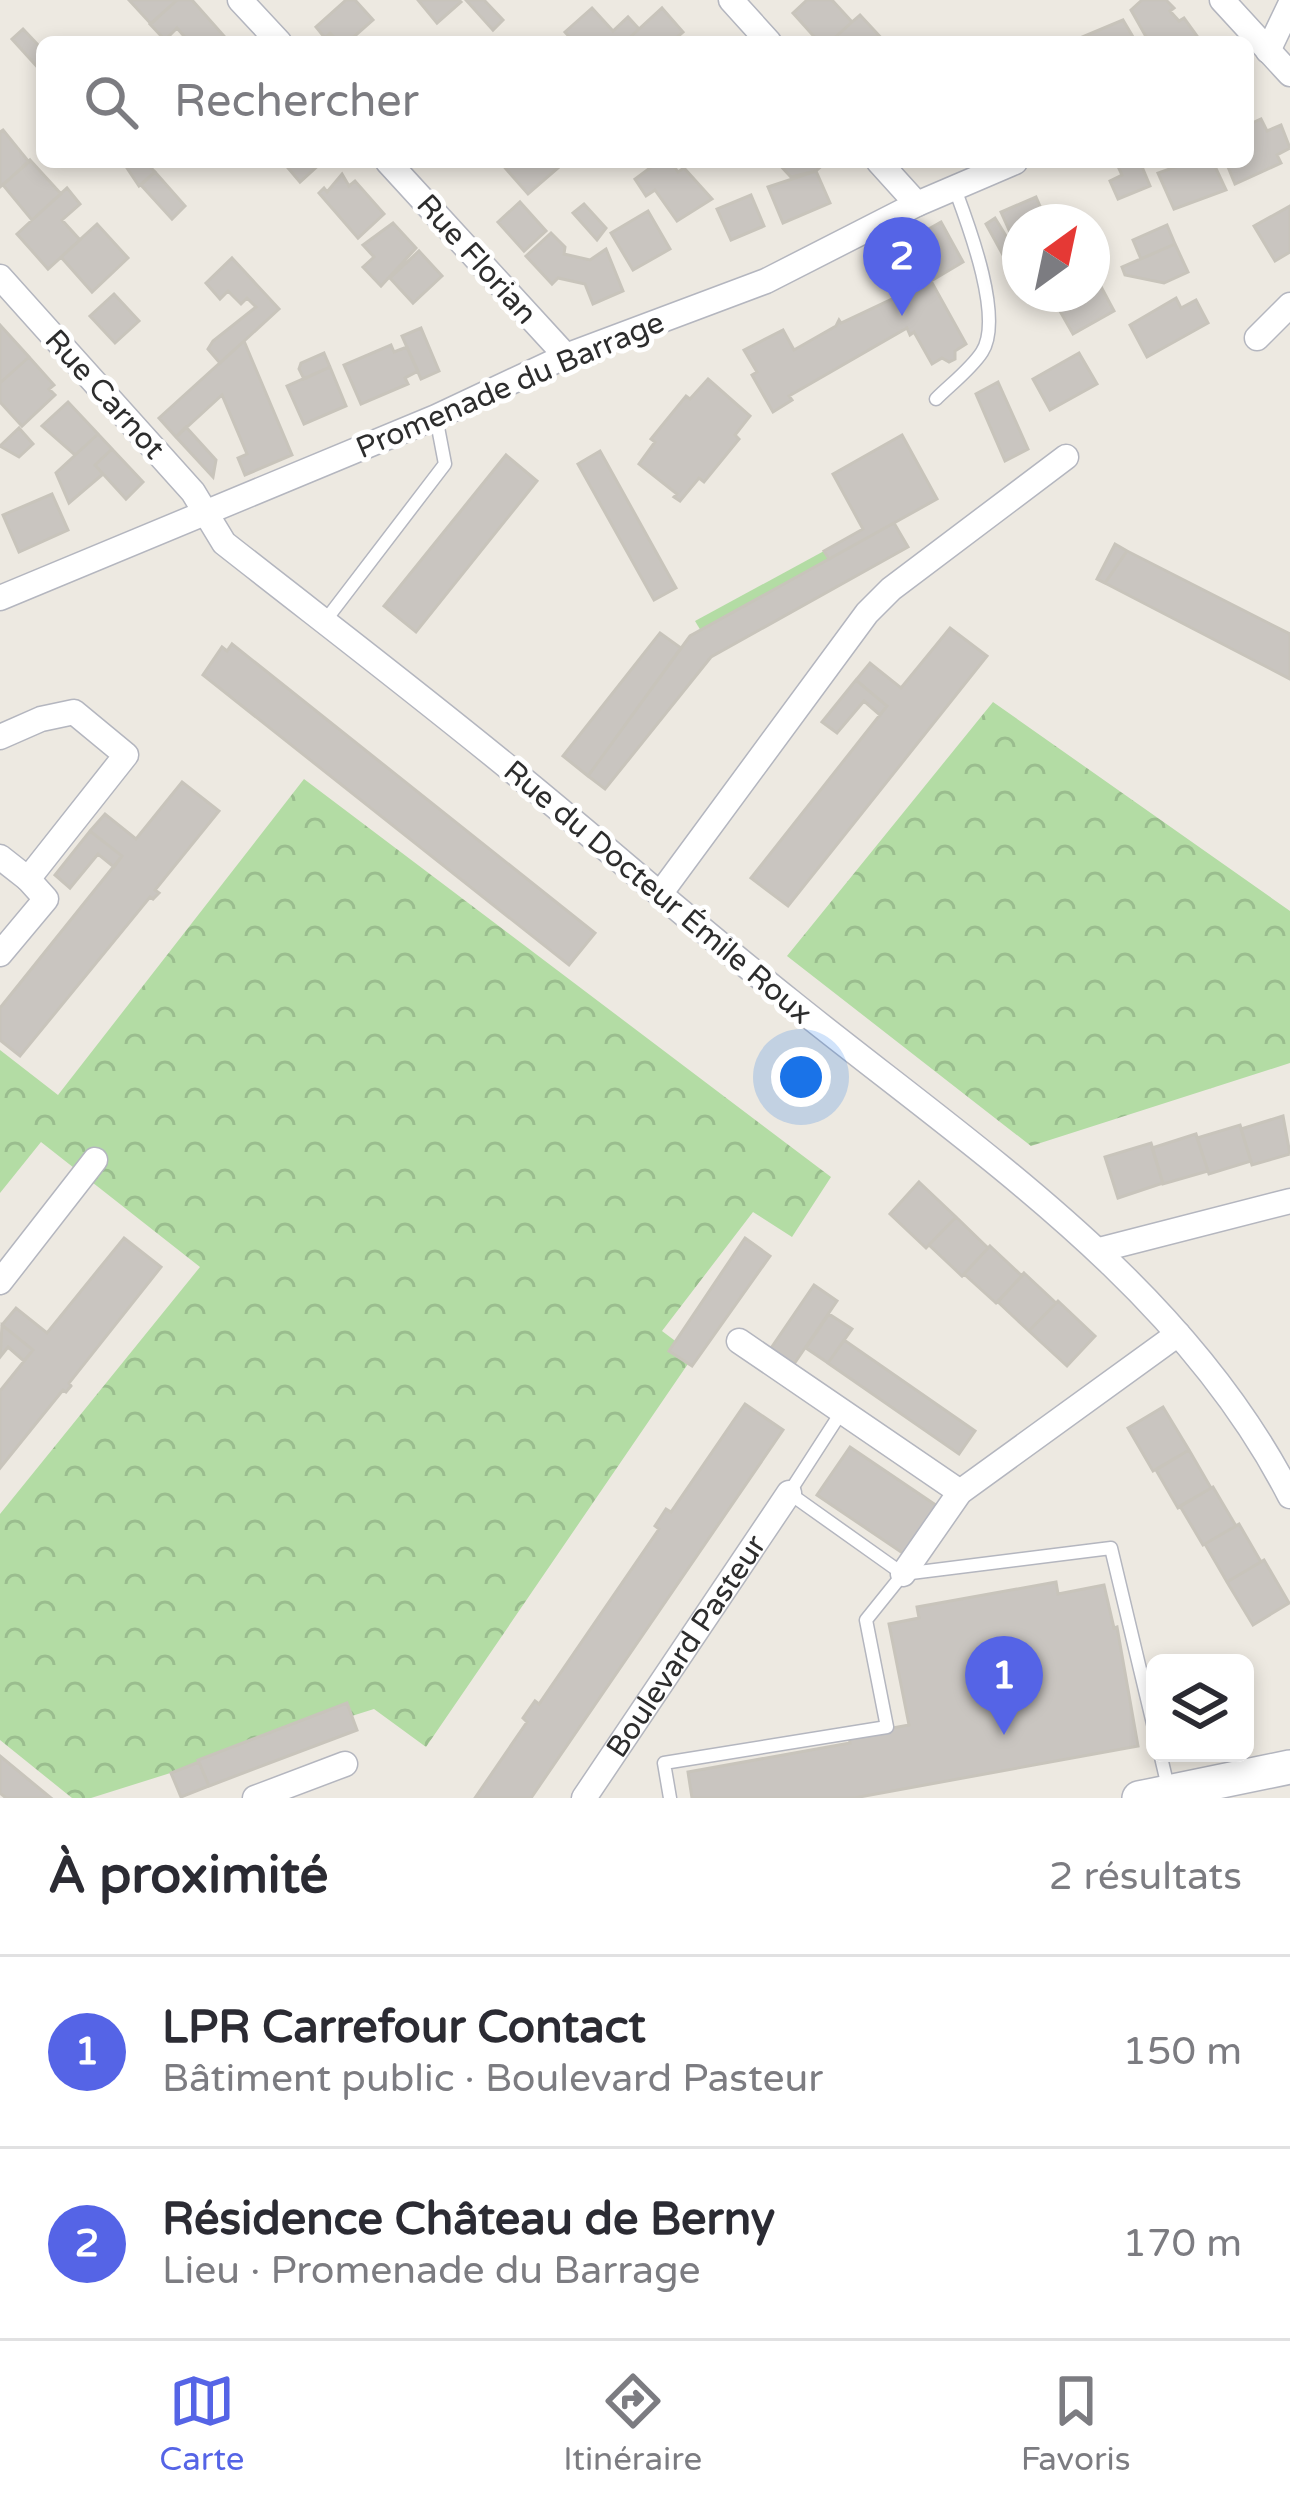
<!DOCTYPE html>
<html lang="fr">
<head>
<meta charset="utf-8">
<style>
  :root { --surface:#fff; --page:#f2f2f3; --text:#2b2b33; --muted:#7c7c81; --line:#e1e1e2; --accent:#5564e6 }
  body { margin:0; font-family:"Varela Round",sans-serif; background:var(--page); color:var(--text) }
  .controls { position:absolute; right:36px; bottom:36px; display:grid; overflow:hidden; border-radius:18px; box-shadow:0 6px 18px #0003 }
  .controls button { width:108px; height:108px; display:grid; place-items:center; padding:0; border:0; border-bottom:3px solid var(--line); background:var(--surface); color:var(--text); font:60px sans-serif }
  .compass { position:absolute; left:1002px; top:204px; width:108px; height:108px; border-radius:50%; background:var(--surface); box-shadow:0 6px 18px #0003; rotate:33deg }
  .you { position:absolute; left:801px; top:1077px; width:42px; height:42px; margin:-30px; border:9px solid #fff; border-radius:50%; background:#1a73e8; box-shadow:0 0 0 18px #1a73e833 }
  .badge { display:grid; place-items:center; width:78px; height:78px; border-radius:50%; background:var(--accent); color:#fff; font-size:39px; font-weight:700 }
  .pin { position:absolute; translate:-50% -99px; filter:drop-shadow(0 3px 6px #0008) }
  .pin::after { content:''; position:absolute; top:63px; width:42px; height:36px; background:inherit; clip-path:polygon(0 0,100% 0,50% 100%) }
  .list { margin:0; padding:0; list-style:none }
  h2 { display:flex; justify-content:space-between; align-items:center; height:156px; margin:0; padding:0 48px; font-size:51px }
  h2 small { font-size:39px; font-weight:400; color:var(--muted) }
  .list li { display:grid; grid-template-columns:78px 1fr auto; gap:36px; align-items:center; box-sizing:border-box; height:192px; padding:0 48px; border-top:3px solid var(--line) }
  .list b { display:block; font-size:45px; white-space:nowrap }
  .list p { margin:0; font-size:39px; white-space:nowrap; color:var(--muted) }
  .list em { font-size:39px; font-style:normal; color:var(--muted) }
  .icon { flex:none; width:66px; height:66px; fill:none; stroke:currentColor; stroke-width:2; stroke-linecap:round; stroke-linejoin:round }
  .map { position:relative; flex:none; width:1290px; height:1798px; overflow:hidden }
  .search { position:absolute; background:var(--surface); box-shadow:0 6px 18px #0003; left:36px; right:36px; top:36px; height:132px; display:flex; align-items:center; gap:30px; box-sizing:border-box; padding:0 42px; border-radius:18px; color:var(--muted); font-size:45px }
  .sheet { height:540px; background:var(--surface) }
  nav { display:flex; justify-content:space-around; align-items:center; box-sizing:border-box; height:168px; border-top:3px solid var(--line); background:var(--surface); font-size:33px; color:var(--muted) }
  nav a { display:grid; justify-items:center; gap:6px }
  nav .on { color:var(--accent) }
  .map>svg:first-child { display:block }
</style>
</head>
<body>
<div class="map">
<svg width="1290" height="1798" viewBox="0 0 1290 1798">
  <defs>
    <pattern id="park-crowns" width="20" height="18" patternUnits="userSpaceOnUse" patternTransform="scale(3)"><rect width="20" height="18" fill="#b3dca4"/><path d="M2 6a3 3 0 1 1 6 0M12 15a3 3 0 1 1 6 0" fill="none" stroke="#9abd8e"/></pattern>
  </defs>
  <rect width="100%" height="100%" fill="#ede9e1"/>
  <path fill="#b3dca4" d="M824 551 829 559 701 631 695 621Z"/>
  <path fill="url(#park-crowns)" d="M993 702 1290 911V1063L1031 1146 787 956Z
    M304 779 831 1177 792 1237 753 1212 662 1331 694 1355 426 1747 374 1709 91 1798H72L0 1740V1514L200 1267 41 1142 0 1193V1050L58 1095Z"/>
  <path fill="#c9c5c0" stroke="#c8c4bb" stroke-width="3" d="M129 0H177L151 24Z
    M177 0H192L224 36 217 42H189L177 28 165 40 150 24Z
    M346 0H355L373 20 348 42H339L330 33 325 38 316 27Z
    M418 0H459L461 2 437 23Z
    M466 0H484L503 20 493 30Z
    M832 0 852 22 830 42H819L793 13 807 0Z
    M1142 0H1166L1174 8 1170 11 1179 21 1184 18 1197 36 1190 42H1149L1131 10Z
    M592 8 613 31 628 17 639 29 625 42H574L565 32Z
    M662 8 683 32 676 38 680 42H625Z
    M860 15 885 42H830L852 22Z
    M1123 20 1136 42H1084L1082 37Z
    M23 29 42 49V72L12 39Z
    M1261 119 1267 131 1281 125 1290 148 1277 155 1281 163 1235 184 1226 162H1248V125Z
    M3 130 29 162 0 187V132Z
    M30 160 61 194 32 220 3 185Z
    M123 162H145L155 172 139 186Z
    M283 162H322L300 182Z
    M500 162H552L558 168 528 194Z
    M651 162H671L678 172 684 168 712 199 677 221 655 190 646 196 635 179 654 165Z
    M777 162H824L825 163 816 171 791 177Z
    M1116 162H1140L1150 186 1118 199 1110 181 1122 175Z
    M1189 162H1213L1226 190 1174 209 1158 173Z
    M816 171 830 203 783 223 768 187Z
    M155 172 185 206 172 219 141 185Z
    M342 174 349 186 355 181 384 214 358 238 319 193 324 188 327 192Z
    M67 188 80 204 62 220 80 240 48 269 17 234Z
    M751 195 764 226 731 240 717 209Z
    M1036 197 1047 222H1020V247L1017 248 1001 212Z
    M520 202 546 231 524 251 498 222Z
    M584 204 606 228 597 240 573 213Z
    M1290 206V252L1275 261 1254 226Z
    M648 211 670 249 633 270 611 233Z
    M995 218 1014 249 1003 255 986 224Z
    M941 222 963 262 931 281 966 344 955 351V359L949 362 942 358 932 364 914 332 910 335 907 328 789 396 792 400 773 412 752 375 757 372 744 350 783 330 794 350 836 326 839 320 841 323 894 298 872 261Z
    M393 223 416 248 381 286 363 267 374 257 363 245Z
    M97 224 128 258 92 292 61 257Z
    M1167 225 1175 244 1141 259 1133 240Z
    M551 233 565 247 564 254 590 260 606 249 623 291 593 304 585 284 558 278 552 284 526 256Z
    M1175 244 1188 272 1164 283 1125 275 1122 267Z
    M419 251 442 276 413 303 390 278Z
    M232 258 279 309 220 363 208 349 213 341 256 307 247 298 241 304 228 291 220 299 206 283Z
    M1098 281 1114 311 1073 334 1056 304 1075 294H1092V284Z
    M114 294 139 321 115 343 90 316Z
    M1176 298 1181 308 1196 300 1208 323 1147 357 1130 325Z
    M0 325 29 357 0 383Z
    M421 328 439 371 421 379 402 336Z
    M244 341 292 455 245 475 238 458 247 454 222 395 176 437 159 418Z
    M391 345 394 352 407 347 418 371 405 378 408 384 361 404 344 365Z
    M324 353 330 367 304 379 299 369 301 363Z
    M1079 353 1097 384 1050 410 1033 379Z
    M29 357 54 385 49 389 55 395 22 426 0 402V383Z
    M330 367 346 406 304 424 287 386Z
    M708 379 750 416 735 435 739 439 704 482 699 478 680 501 674 497 677 494 639 464 655 442 651 439 686 396 690 399Z
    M998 382 1028 449 1005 461 976 394Z
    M68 402 98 434 75 455 42 426Z
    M186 427 216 460 213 477 176 437Z
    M19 428 33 444 19 457 0 446Z
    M98 434 112 449 95 465 103 474 69 503 56 473Z
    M902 435 937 499 829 559 824 551 863 529 833 474Z
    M112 449 143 482 126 499 95 465Z
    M600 451 676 588 654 600 578 464Z
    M506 455 537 481 416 632 384 606Z
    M52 494 68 530 19 552 3 515Z
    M894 523 908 547 711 657 605 789 588 776 690 636Z
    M1115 544 1127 551 1105 583 1097 579Z
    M1127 551 1290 634V679L1105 583Z
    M950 628 987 656 788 906 751 878 887 706 856 680 870 663 901 688Z
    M660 633 681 648 588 776 563 756Z
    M232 644 595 933 569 965 203 675 222 647 227 651Z
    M856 680 887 706 880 715 864 701 837 733 822 722Z
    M182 782 219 811 155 890 159 893 153 899 150 897 20 1056 0 1040V1008L122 856 90 831 105 814 136 839Z
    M90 831 122 856 114 867 98 854 70 888 55 875Z
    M1283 1116 1290 1154 1252 1165 1241 1129Z
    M1240 1125 1251 1161 1209 1174 1197 1138Z
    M1196 1134 1208 1171 1163 1184 1152 1148Z
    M1151 1143 1163 1183 1118 1198 1105 1157Z
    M919 1182 956 1217 926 1248 890 1214Z
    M956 1217 988 1248 962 1276 929 1245Z
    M124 1238 161 1267 69 1383 71 1386 66 1392 63 1390 0 1468V1391L33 1350 2 1325 16 1308 47 1333Z
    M745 1238 770 1256 692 1366 669 1351Z
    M990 1246 1022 1276 996 1303 964 1274Z
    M1024 1273 1056 1303 1029 1331 998 1302Z
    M814 1285 837 1301 792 1367 769 1351Z
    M1058 1301 1095 1336 1067 1366 1029 1331Z
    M829 1314 852 1329 828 1363 806 1348Z
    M2 1325 33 1350 24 1361 8 1347 0 1357Z
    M844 1340 975 1431 959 1454 828 1363Z
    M745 1404 783 1430 531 1798H475L527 1722 523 1718 535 1701 539 1704 659 1529 655 1526 666 1509 671 1512Z
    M1163 1407 1189 1450 1153 1471 1128 1428Z
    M850 1447 937 1506 904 1554 817 1495Z
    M1189 1450 1211 1488 1178 1508 1156 1470Z
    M1213 1487 1236 1526 1203 1545 1180 1506Z
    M1239 1524 1261 1562 1227 1582 1205 1544Z
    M1264 1560 1289 1603 1253 1625 1227 1582Z
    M1056 1582 1058 1594 1104 1585 1114 1628 1117 1627 1138 1746 854 1798H692L688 1772 850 1743 849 1736 909 1725 889 1624 919 1618 917 1607Z
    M347 1703 357 1730 209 1786 198 1760Z
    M0 1756 51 1798H6L0 1793Z
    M199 1762 209 1786 181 1797 171 1773Z"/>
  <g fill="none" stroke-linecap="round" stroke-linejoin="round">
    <defs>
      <path id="lane" d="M936 399C951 384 971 369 982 352 1004 318 968 224 955 189
        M325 621 445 464 436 417
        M842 1411 789 1493 903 1574 1111 1548 1155 1732
        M1160 1753 1168 1787
        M670 1798 664 1763 887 1727 866 1620 903 1574"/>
      <g id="street">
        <path d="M240 0 279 42"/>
        <path d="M731 0 769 42"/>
        <path d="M1222 0 1290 74"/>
        <path d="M1268 51 1290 5"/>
        <path d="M388 162 566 356"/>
        <path d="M879 162 917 204"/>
        <path d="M0 277 193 492 224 543C327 624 431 703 531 786 617 857 702 931 790 1001 971 1147 1181 1283 1290 1496"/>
        <path d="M1257 338 1290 305"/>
        <path d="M0 598 436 417 566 356 766 281 917 204 1015 162"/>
        <path d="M0 737 41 719 74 712 126 755 28 879 0 857"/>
        <path d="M660 894 867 613 891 589 1066 457"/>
        <path d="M0 954 46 899 28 879"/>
        <path d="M1099 1250 1290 1201"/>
        <path d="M0 1282 95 1160"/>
        <path d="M739 1341 960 1492"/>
        <path d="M903 1574 960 1492 1178 1334"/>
        <path d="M255 1798 345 1764"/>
        <path id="s1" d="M584 1798 789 1493"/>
      </g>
      <path id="secondary" d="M1139 1798 1290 1767"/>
    </defs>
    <use href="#lane" stroke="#b4b6bf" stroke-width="15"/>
    <use href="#street" stroke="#b4b6bf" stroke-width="27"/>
    <use href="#secondary" stroke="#b4b6bf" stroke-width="36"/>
    <use href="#lane" stroke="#fff" stroke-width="12"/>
    <use href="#street" stroke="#fff" stroke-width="24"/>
    <use href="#secondary" stroke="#fff" stroke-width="33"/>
  </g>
  <g text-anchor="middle" stroke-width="10" stroke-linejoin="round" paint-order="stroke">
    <g font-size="30" fill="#2d2d2d" stroke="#fff">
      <text transform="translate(477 259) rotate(48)" y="10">Rue Florian</text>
      <text transform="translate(510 385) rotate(-23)" y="10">Promenade du Barrage</text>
      <text transform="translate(105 394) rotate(48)" y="10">Rue Carnot</text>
      <text transform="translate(658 892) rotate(40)" y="10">Rue du Docteur Émile Roux</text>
      <text dy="10" stroke="none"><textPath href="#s1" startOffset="183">Boulevard Pasteur</textPath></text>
    </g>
  </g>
</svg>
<div class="controls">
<button><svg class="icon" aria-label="layers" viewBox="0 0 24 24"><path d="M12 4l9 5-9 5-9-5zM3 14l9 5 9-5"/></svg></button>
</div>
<svg class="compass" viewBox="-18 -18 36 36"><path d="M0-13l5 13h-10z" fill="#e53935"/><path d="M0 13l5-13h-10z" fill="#7c7c81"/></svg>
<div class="you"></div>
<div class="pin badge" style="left:1004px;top:1735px">1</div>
<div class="pin badge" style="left:902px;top:316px">2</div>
<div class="search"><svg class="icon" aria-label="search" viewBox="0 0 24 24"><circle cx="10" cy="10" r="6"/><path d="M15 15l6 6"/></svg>Rechercher</div>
</div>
<section class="sheet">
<h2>À proximité<small>2 résultats</small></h2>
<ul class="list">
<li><span class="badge">1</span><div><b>LPR Carrefour Contact</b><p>Bâtiment public · Boulevard Pasteur</p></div><em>150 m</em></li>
<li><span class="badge">2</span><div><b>Résidence Château de Berny</b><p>Lieu · Promenade du Barrage</p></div><em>170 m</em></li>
</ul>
</section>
<nav>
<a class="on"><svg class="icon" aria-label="map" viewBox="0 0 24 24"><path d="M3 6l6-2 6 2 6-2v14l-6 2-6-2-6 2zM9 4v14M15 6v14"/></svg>Carte</a>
<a><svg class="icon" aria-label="directions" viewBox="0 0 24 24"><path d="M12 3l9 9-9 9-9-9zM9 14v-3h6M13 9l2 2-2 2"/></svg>Itinéraire</a>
<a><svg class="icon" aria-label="saved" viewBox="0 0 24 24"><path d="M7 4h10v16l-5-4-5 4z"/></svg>Favoris</a>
</nav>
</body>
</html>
